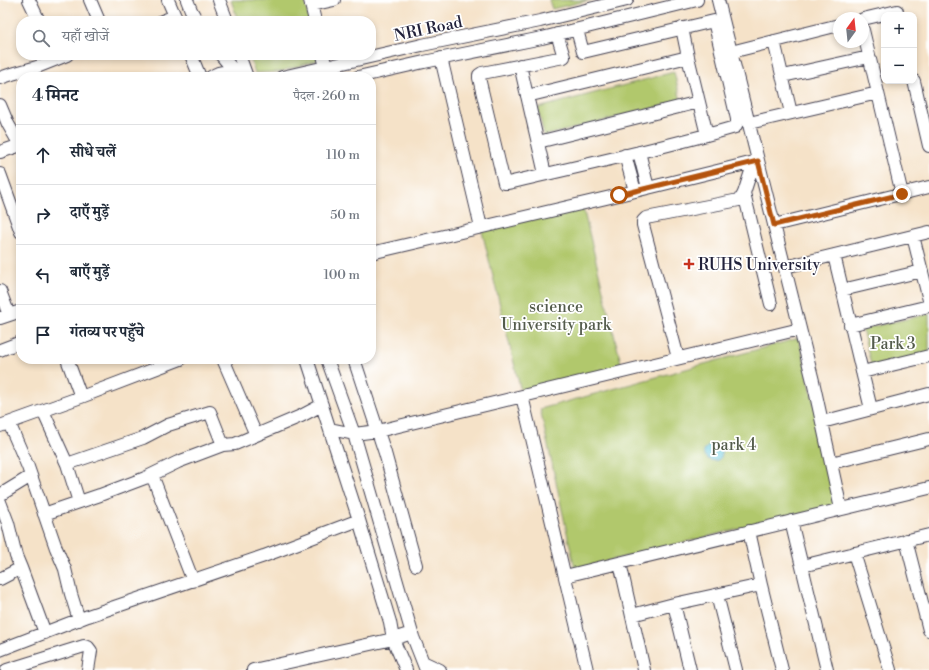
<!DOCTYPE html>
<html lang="hi">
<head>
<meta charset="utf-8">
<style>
  :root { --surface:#fff; --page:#f6f6f7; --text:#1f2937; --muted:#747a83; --line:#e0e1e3 }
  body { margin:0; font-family:"Libre Bodoni","Noto Serif Devanagari",serif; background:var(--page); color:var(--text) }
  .controls { position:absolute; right:12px; top:12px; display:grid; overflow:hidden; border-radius:8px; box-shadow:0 2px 6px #0003 }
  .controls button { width:36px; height:36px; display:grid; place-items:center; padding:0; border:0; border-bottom:1px solid var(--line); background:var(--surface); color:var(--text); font:20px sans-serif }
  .compass { position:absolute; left:833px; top:12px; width:36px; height:36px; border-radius:50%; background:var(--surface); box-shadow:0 2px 6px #0003; rotate:15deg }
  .stop { position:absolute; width:12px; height:12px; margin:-9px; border:3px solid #b45309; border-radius:50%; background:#fff }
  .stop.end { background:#b45309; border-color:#fff; box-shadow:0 1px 4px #0008 }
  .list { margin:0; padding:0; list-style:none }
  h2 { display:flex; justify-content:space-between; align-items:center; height:52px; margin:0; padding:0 16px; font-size:17px }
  h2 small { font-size:13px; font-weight:400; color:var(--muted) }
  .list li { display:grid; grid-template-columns:26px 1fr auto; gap:12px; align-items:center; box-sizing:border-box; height:60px; padding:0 16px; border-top:1px solid var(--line) }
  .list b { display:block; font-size:15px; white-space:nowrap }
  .list em { font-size:13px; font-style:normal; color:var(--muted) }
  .icon { flex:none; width:22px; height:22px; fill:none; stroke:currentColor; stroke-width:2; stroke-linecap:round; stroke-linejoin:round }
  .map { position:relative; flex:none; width:929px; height:670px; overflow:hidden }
  .search { position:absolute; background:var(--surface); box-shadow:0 2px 6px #0003; left:16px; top:16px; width:360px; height:44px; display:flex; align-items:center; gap:10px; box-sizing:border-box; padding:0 14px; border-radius:16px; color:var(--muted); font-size:15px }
  .panel { position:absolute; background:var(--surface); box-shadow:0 2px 6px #0003; left:16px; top:72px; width:360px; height:292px; border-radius:16px }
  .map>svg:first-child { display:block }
</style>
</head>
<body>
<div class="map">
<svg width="929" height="670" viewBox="0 0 929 670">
  <rect width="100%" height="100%" fill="#fff"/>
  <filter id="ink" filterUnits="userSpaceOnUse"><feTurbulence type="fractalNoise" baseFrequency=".025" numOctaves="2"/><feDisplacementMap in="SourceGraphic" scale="8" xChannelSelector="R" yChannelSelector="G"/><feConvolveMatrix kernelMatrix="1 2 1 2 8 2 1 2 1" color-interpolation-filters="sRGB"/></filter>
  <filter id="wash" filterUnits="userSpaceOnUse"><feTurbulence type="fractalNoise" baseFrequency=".012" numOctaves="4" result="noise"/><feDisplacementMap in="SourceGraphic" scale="16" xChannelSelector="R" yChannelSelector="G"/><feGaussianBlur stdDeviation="0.9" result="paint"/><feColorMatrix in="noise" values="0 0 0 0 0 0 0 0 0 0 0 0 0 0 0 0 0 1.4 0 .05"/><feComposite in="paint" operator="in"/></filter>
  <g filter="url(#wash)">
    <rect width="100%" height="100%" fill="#f5e2c8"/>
    <path fill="#b1c86c" stroke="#6a7554" d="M231 0H305L309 21H238Z
      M549 0H591L552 9Z
      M249 55H317L318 60 279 72 255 73Z
      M674 72 681 101 544 136 538 108Z
      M582 204 623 371 522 396 481 227Z
      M929 314V355L872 368 862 329Z
      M799 338 837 505 575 569 540 409Z"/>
    <path fill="#5fc6dc" stroke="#40748c" d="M710 445H716L721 448C728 471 689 458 710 445Z"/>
  </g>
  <g filter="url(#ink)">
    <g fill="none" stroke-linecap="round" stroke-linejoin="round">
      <defs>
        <path id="minor" d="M29 0 39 21
          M90 0 99 21
          M168 0 177 21
          M187 0 191 10 197 21
          M219 0 227 21
          M310 0 315 21
          M718 0 813 381 841 509
          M311 5 334 0
          M863 19 897 11
          M162 21 175 16
          M682 28 688 57 707 135
          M863 30 902 194
          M557 34 564 57 482 73 479 75V78L504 183H508C584 165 660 149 735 127L737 123V119L714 21 583 52 577 30
          M774 41 791 113
          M731 52 839 25
          M191 55 200 77
          M221 55 231 67 233 72
          M239 55 247 77
          M323 55 328 77
          M441 58 481 227
          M520 65 545 174
          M783 76 869 57
          M211 77C221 70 230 70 240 77
          M282 77 422 45 540 21 627 0
          M358 77 424 62 542 38 697 0
          M0 78 12 74 37 67 67 55
          M914 81 929 146
          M527 96 688 57
          M0 105 8 124 20 145
          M749 123 878 93
          M538 142 699 102
          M0 152 21 145
          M639 152 648 188
          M625 155 635 191
          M0 174 21 232
          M744 193 771 304
          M774 225 929 187
          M913 236 929 300
          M371 253 619 195 758 161
          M834 255 871 409
          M785 267 929 232
          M842 290 922 271
          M0 291 9 315
          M0 318 21 311
          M850 325 929 306
          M0 350 21 342
          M678 358 643 225V221L646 218 739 200 742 197 744 193 754 162
          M67 359 81 397
          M223 359 256 435
          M307 359 359 520 390 622 393 639 406 670
          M327 359 354 434 413 637 426 670
          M354 359 385 453 416 565
          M862 372 929 356
          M522 396 587 670
          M43 411 67 464
          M822 422 929 394
          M9 423 28 467 56 548 65 569 71 594 79 620
          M0 426 81 397 181 359
          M330 429 354 434 378 431 800 329
          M831 463 929 439
          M152 475 193 581
          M0 495 31 476
          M0 502 8 523 16 556 21 568
          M79 502 67 464 143 438 168 425 210 412 223 445
          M44 514 100 495 145 478 178 462 223 445 235 444 301 416 322 405
          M791 521 827 670
          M906 540 929 630
          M854 553 890 670
          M620 563 644 670
          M802 566 929 535
          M565 576 929 488
          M0 579 21 568 45 633
          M761 585 782 670
          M717 595 736 670
          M674 604 761 585 749 531
          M632 615 674 604 690 670
          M0 650 88 616 264 556 359 520
          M423 662 440 670
          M7 670 84 646 88 647 91 651 88 670
          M253 670 393 639 412 633"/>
      </defs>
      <use href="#minor" stroke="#423f50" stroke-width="14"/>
      <use href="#minor" stroke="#fff" stroke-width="12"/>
    </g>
  </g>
  <g fill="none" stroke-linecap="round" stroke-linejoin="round" filter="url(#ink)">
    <path stroke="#b45309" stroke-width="5" d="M619 195 758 161 774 225 902 194"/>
  </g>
  <path fill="#c8321e" stroke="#fff" stroke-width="1.5" d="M687 258h4v4h4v4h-4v4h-4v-4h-4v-4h4z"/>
  <g text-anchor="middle" stroke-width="3.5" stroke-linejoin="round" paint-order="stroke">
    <g font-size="16" fill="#22223b" stroke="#fff">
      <text transform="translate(428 28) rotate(-12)" y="6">NRI Road</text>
    </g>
    <g font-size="16" fill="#22223b" stroke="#fff" text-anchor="start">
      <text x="698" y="270">RUHS University</text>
    </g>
    <g font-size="16" fill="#545c4c" stroke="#fff">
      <text x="556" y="312">science<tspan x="556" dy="18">University park</tspan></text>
      <text x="893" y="349">Park 3</text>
      <text x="734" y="450">park 4</text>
    </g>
  </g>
</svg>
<div class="controls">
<button>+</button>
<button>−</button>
</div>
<svg class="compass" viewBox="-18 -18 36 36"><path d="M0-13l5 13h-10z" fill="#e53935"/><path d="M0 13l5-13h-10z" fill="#747a83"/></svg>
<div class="stop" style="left:619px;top:195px"></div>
<div class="stop end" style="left:902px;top:194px"></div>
<div class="search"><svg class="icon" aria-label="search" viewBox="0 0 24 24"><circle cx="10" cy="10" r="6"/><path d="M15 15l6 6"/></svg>यहाँ खोजें</div>
<section class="panel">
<h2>4 मिनट<small>पैदल · 260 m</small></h2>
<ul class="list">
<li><svg class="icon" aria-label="ahead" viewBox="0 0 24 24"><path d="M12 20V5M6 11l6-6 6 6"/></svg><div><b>सीधे चलें</b></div><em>110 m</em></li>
<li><svg class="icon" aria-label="right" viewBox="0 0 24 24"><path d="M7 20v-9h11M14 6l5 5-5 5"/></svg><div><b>दाएँ मुड़ें</b></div><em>50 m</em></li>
<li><svg class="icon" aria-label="left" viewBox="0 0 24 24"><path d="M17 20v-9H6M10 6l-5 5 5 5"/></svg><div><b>बाएँ मुड़ें</b></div><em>100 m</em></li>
<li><svg class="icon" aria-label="arrive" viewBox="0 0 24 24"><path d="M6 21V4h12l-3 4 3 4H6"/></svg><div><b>गंतव्य पर पहुँचे</b></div></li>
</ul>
</section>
</div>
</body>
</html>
